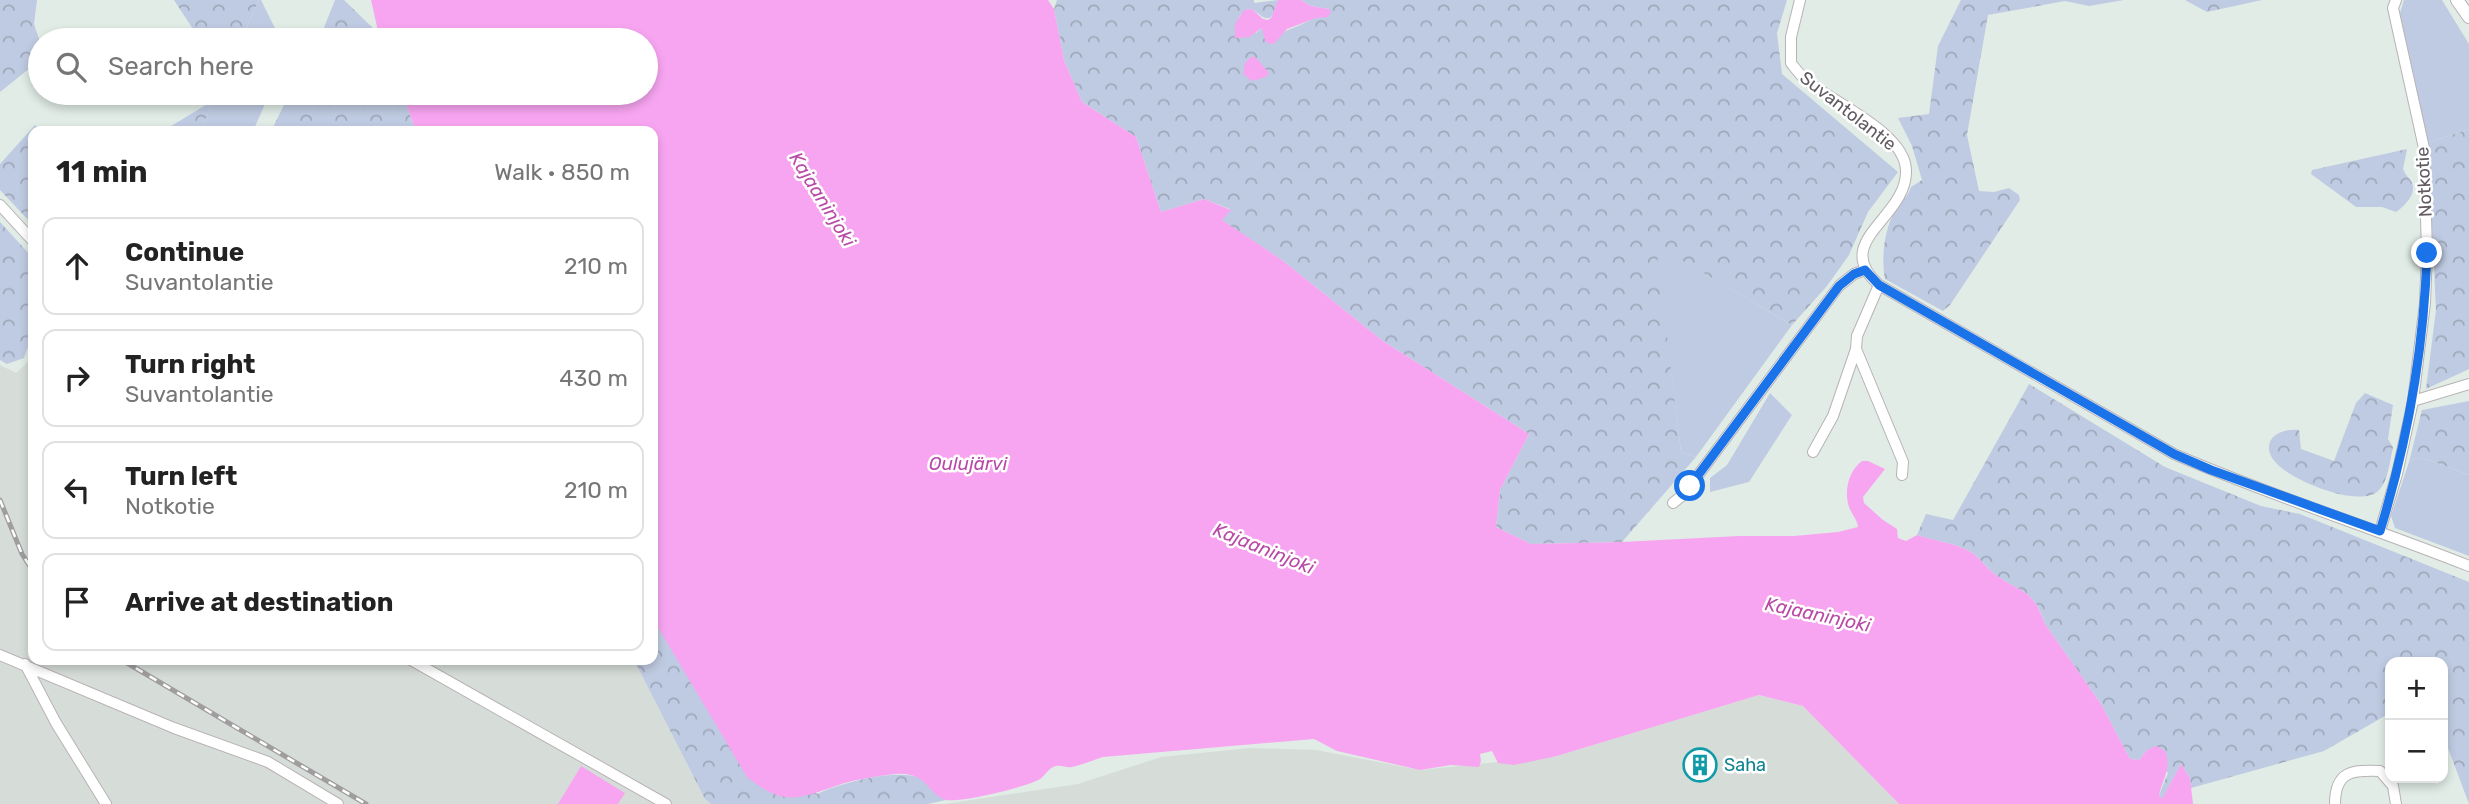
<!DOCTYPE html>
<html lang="en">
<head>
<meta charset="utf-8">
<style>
  :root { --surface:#fff; --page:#f2f2f2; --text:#222; --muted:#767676; --line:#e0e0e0 }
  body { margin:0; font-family:Rubik,sans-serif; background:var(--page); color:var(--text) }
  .controls { position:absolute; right:21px; bottom:21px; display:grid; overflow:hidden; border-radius:14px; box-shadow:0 4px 10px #0003 }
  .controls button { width:63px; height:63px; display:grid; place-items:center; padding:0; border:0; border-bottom:2px solid var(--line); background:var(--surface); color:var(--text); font:35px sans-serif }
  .stop { position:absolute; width:21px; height:21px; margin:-16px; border:5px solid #1a73e8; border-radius:50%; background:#fff }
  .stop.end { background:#1a73e8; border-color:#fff; box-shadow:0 2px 7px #0008 }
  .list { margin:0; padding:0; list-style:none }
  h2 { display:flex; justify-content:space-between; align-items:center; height:91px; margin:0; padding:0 28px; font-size:30px }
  h2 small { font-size:23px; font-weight:400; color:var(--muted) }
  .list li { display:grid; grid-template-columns:46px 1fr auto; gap:21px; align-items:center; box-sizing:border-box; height:98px; margin:0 14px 14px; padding:0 14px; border:2px solid var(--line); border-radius:14px }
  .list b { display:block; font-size:26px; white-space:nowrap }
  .list p { margin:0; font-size:23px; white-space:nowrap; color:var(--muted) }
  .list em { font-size:23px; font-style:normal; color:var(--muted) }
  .icon { flex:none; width:38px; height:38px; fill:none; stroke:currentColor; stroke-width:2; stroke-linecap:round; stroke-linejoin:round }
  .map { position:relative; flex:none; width:2469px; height:804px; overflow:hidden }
  .search { position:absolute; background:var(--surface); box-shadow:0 4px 10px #0003; left:28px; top:28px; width:630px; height:77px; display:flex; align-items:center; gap:18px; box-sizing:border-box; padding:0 24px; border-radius:38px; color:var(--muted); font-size:26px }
  .panel { position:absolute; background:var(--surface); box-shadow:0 4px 10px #0003; left:28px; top:126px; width:630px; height:539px; border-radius:14px }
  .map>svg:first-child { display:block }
</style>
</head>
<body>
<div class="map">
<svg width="2469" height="804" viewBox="0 0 2469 804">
  <defs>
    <pattern id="forest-crowns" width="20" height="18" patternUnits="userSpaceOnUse" patternTransform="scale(1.75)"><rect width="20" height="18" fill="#bfcbe2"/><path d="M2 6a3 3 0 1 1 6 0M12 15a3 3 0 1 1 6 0" fill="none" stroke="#9fa8bb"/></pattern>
  </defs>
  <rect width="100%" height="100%" fill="#e1ece6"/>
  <path fill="#d6ddd8" d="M33 357V660H634L705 799 711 804H0V365L16 373Z
    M1759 695 1803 706 1899 804H944L1078 784 1161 757 1250 748 1316 750 1420 770 1557 756Z"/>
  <path fill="#bfcbe2" d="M259 0H261L281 40H241Z
    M2404 0H2442L2469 44V129L2428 143 2400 13Z
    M217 93H270L253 131H200Z
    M1655 244 1792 325 1696 457 1681 452Z
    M1770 393 1792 415 1749 482 1710 492V478L1727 465Z
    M2416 458 2429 460 2469 475V556L2395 528 2391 516 2409 462Z"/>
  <path fill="url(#forest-crowns)" d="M0 0H37L34 24 40 42V60L0 92Z
    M174 0H259L241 40H200Z
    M335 0H344L377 32 380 40H319Z
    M1057 0H1254V3L1278 0C1271 22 1270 23 1252 9L1245 10 1239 17 1256 33 1262 28 1264 30V38C1285 33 1311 21 1329 9L1311 6 1301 0H1787L1777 33 1782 74 1898 172 1868 212 1849 255 1827 286 1792 325 1656 245 1681 452 1696 457 1622 542 1531 544 1496 527 1500 490 1529 434 1383 341 1282 260 1221 220 1230 209 1204 199 1161 212 1136 137 1082 102 1064 60 1054 9Z
    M1961 0H2124L2089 6 2065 1 1988 15 1967 135 1979 191 1994 192 2009 188 2019 195 2020 200 1950 305 1943 311 1885 279C1881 258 1884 230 1895 211 1900 202 1908 197 1911 187L1922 180 1912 146 1898 118 1929 114 1938 46Z
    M2185 0H2262L2207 12Z
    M290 93H402L416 131H271Z
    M214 100 200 131H163Z
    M35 125 40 131H33V225L0 190V164Z
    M2469 129V369L2426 389 2436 310 2428 143Z
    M2407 149 2403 169C2405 175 2410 178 2412 183 2417 195 2403 207 2396 212L2382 207H2356L2311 174 2312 170Z
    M0 222 33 258V332L24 358 7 364 0 360Z
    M2029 384 2165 467 2261 506 2300 514 2469 582V804L2448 748 2443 741V662H2390V713L2324 751 2191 788 2190 778 2181 764 2162 800 2159 795 2168 773 2147 750 2139 760 2130 759 2101 704 2045 624C2033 587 2019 593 1993 573 1985 566 1978 556 1969 551 1952 542 1934 541 1917 535L1926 514 1953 520Z
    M2365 393 2393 405 2388 439 2393 447C2390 460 2388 484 2377 492 2357 508 2281 478 2271 456 2262 436 2284 428 2299 430L2301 449 2334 461 2356 403Z
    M2469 401V475L2429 460 2416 458 2409 462 2422 410Z
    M653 619 664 636 817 794C841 783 895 768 921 778 930 782 937 794 946 800L928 804H711L705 799 634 660H653Z"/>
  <path fill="#f8a5f1" d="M371 0H1048L1054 9 1064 60 1082 102 1136 137 1161 212 1204 199 1231 210 1222 220 1282 260 1383 341 1529 434 1500 490 1496 527 1531 544 1622 542 1739 536H1794L1838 532 1858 527C1857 519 1852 515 1849 507 1844 492 1848 471 1862 461H1868L1885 469 1863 497 1864 503 1883 520 1897 529 1898 538 1906 541 1917 535C1934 541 1952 542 1969 551 1978 556 1985 566 1993 573 2019 593 2032 586 2045 624L2101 704 2130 759 2139 760 2147 750 2156 746 2165 751C2172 768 2163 778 2159 795L2162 799 2181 764 2190 778 2193 804H1899L1803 706 1759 695 1557 756 1514 765 1498 763 1492 751 1480 754 1481 761 1479 767 1451 765 1420 770 1337 751 1314 739 1103 757C1093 760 1082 765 1072 767 1067 768 1061 765 1056 766 1048 768 1046 775 1040 779 1027 787 960 803 946 800 926 794 929 772 896 774 876 776 851 780 833 787 793 801 781 804 747 777L653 619V131H416L402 93H646V40H380Z
    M1278 0H1301L1311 6 1329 9 1331 12 1328 17 1316 18 1287 29 1275 43 1270 44 1265 41 1262 28 1249 37 1235 38V24L1244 10 1252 9 1263 19 1268 20 1271 18Z
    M1252 56 1257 59 1269 73 1266 77 1252 81 1243 74 1245 63Z
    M581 766 625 793 618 804H558Z"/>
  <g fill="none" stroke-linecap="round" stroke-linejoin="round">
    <defs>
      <path id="minor" d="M1800 0 1791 37V63C1795 68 1800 75 1805 79 1831 102 1905 132 1906 170 1908 218 1829 241 1879 285L2174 454C2271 496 2371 527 2469 566
        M0 205 33 241
        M1879 285 1857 336 1856 349 1903 462 1902 475
        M2413 401 2469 384
        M1813 452 1833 416 1856 349
        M1673 503 1683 495 1693 482 1839 286 1854 274 1865 270
        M2380 531 2397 474 2413 401 2425 303 2427 252 2424 148 2393 8 2396 0
        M0 655 174 728 268 762 338 804
        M411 660 666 804
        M25 664 56 723 106 804
        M2335 804C2335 771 2352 770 2380 771L2393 786 2396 804"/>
      <path id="tertiary" d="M2457 0 2469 17"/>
    </defs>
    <use href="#minor" stroke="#b8b2b6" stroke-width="12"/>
    <use href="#tertiary" stroke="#b8b2b6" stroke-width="14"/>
    <use href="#minor" stroke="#fff" stroke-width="10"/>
    <use href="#tertiary" stroke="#fff" stroke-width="12"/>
    <defs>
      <path id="rail" d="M0 500 22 554 33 571
        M122 660 366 804"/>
    </defs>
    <use href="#rail" stroke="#a09d9f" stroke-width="5"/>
    <use href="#rail" stroke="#fff" stroke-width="2.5" stroke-dasharray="8" stroke-linecap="butt"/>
  </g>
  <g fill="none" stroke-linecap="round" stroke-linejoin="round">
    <path stroke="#1a73e8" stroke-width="9" d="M1690 486 1839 286 1854 274 1865 270 1879 285 2174 454 2211 470 2380 531C2408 440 2424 348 2427 253"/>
  </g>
  <defs>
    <symbol id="building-ring" viewBox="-11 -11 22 22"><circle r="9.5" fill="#fff" stroke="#0f9aa8" stroke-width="1.5"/><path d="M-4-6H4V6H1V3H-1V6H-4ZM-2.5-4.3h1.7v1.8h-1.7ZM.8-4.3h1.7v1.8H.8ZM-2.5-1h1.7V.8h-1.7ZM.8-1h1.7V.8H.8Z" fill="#0f9aa8"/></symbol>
  </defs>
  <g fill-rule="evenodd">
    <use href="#building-ring" x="1681" y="746" width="38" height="38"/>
  </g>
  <g text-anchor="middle" stroke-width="5" stroke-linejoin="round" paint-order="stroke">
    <g font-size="18" fill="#615a60" stroke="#fff">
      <text transform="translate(1848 111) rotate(38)" y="6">Suvantolantie</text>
      <text transform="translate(2424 182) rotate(-93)" y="6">Notkotie</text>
    </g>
    <g font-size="18" fill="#0d838f" stroke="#fff" text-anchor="start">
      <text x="1724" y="771">Saha</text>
    </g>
    <g font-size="19" font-style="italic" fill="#b94aa7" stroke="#fff">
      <text transform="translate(823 199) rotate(58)" y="7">Kajaaninjoki</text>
      <text x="968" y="470">Oulujärvi</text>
      <text transform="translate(1264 548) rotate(22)" y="7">Kajaaninjoki</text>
      <text transform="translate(1818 614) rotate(12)" y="7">Kajaaninjoki</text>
    </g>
  </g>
</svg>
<div class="controls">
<button>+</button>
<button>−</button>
</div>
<div class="stop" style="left:1690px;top:486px"></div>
<div class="stop end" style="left:2427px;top:253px"></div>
<div class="search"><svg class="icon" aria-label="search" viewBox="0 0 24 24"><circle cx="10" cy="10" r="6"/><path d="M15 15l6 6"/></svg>Search here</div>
<section class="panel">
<h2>11 min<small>Walk · 850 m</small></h2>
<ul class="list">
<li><svg class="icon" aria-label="ahead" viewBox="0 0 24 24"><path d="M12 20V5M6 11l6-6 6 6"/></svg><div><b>Continue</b><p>Suvantolantie</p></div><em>210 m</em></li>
<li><svg class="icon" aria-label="right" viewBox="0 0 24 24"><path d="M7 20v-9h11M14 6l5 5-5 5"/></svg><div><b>Turn right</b><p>Suvantolantie</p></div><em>430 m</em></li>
<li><svg class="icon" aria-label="left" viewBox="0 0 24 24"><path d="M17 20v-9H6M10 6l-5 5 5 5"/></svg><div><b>Turn left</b><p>Notkotie</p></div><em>210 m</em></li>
<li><svg class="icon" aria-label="arrive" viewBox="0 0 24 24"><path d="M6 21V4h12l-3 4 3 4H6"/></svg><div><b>Arrive at destination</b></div></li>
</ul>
</section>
</div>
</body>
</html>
